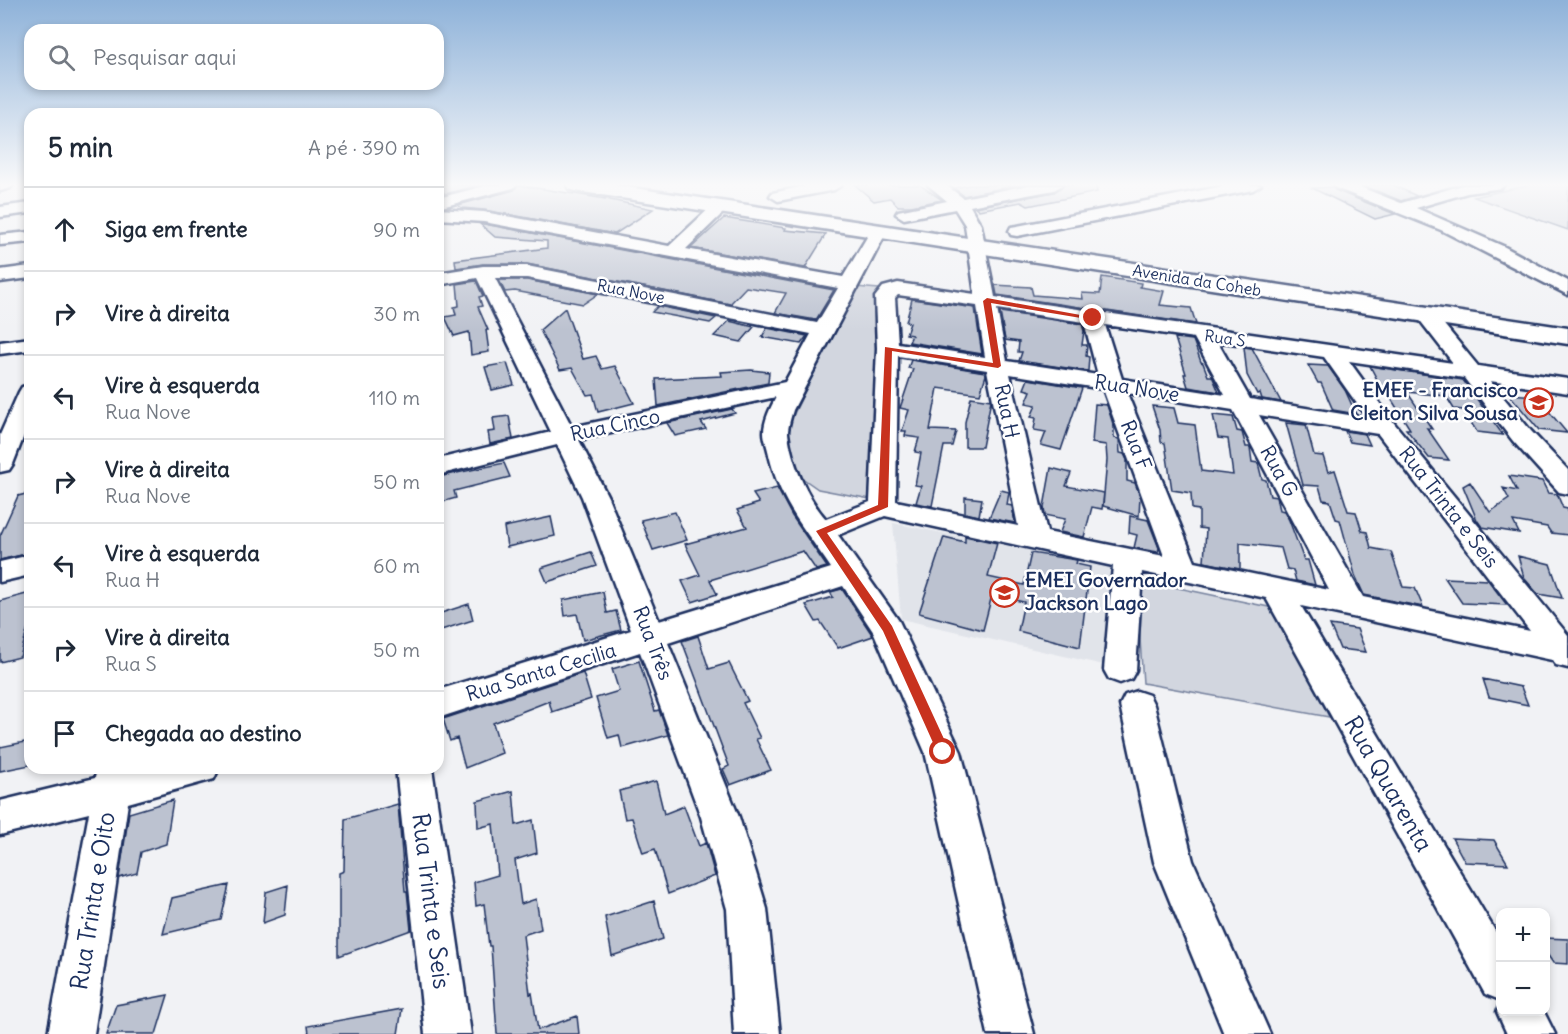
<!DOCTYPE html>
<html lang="pt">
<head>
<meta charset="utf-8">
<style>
  :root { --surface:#fff; --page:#f6f6f7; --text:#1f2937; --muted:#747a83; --line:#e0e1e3 }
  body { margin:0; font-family:Delius,sans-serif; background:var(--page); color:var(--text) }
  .controls { position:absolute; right:18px; bottom:18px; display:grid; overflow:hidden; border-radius:12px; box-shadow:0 3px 9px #0003 }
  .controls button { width:54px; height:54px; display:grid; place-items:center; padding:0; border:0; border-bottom:2px solid var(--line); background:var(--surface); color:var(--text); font:30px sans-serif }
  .stop { position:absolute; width:18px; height:18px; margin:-14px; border:4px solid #c8321e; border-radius:50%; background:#fff }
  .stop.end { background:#c8321e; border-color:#fff; box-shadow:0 2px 6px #0008 }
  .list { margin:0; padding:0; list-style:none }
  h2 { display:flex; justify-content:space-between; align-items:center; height:78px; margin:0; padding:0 24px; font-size:26px }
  h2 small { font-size:20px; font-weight:400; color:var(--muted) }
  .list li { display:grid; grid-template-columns:39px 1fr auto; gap:18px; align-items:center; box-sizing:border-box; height:84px; padding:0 24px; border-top:2px solid var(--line) }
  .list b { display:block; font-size:22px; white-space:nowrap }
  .list p { margin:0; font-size:20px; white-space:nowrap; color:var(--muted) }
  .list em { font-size:20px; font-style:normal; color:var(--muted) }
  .icon { flex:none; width:33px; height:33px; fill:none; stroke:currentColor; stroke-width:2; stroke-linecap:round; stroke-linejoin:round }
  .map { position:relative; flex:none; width:1568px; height:1034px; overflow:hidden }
  .search { position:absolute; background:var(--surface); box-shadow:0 3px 9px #0003; left:24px; top:24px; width:420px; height:66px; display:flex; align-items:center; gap:15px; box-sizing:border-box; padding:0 21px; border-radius:18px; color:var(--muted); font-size:22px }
  .panel { position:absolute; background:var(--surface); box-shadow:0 3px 9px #0003; left:24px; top:108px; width:420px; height:666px; border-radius:18px }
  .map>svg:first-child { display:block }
</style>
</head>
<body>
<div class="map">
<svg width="1568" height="1034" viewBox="0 0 1568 1034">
  <rect width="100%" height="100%" fill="#f1f2f5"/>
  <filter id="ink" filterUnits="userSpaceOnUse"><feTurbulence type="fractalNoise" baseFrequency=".0167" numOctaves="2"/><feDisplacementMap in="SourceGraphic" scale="12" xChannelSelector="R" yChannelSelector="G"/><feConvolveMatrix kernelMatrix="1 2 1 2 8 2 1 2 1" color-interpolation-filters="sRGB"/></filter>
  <g filter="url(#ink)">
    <path fill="#e1e4ea" d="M893 523 1110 566 1108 666 901 619Z"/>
    <path fill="#d2d6df" stroke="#76829e" stroke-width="1.5" d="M1530 185H1568V230L1474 197Z
      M855 287 879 289 881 501 818 489 798 475 787 442 790 422Z
      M1136 579 1278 609 1329 717 1143 683Z"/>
    <path fill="#bcc2d0" stroke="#1b2f5e" stroke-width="1.5" d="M438 185H480L445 194Z
      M518 185 606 199 653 209 615 234 484 210 462 208 458 205 514 190Z
      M855 185H920L942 200 911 206H898L890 198 874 201Z
      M969 185H1017L964 196 954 188Z
      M1064 185H1096L1097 192 1028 206 1021 202 979 210 975 207 1054 192Z
      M1362 185H1393L1417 196 1401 201Z
      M1332 187 1335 190 1395 214 1375 219 1312 188Z
      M724 218 786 228 785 230 826 234 805 268 691 248Z
      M480 224H484L834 290 816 320 775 313 786 293 746 287 730 304 527 264H483L456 268 455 260 547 248V241L495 237Z
      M1102 277 1141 283 1140 287 1164 291 1160 305 1191 308 1196 324 997 295 995 285 1031 287 1033 295 1083 299 1082 293 1100 294Z
      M499 280H527L598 294 583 304 515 291 505 292Z
      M476 281 483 296 479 297 482 306 478 307 488 330H486L489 352 471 355 469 332 454 336 445 317 456 315 454 307 459 306 457 284Z
      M912 299 975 308 982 354 909 342 912 335 906 334 910 323 906 322Z
      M658 306 716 318 710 323 652 312Z
      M565 308 583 359 596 356 602 369 615 366 634 403 598 412 593 394 587 395 572 368 560 370 540 330Z
      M1000 312 1082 324 1084 331 1082 345H1087L1086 356 1089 357 1088 371 1019 361 1022 352H1018L1019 342 1005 340Z
      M729 321 754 327 741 342 714 336Z
      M767 328 807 336 801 344 762 337Z
      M1175 338 1193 340 1201 362 1203 363 1208 376H1212L1219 392 1188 387 1184 374H1186Z
      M1244 347 1252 348 1281 402 1262 399 1260 393 1257 394 1247 375Z
      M911 360 985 372 986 375 980 394 938 388 930 430 956 431 952 446H944L932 506 916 503 921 486 915 485 921 453 915 452 919 438 905 436 906 431H902L909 410 900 408 913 369 908 368Z
      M507 363 514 385 492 390 485 367Z
      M1308 365 1328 366 1345 390 1356 414 1333 410 1321 383H1318Z
      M1370 366 1463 380 1503 435 1477 432 1463 410 1454 409 1446 396 1407 392 1432 429 1427 428 1449 460 1429 458 1406 429H1410L1385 389H1382Z
      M751 370 769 372 768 383 658 406 656 379 722 376 721 372Z
      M1028 379 1082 388 1061 450 1041 445 1046 432 1034 430 1036 418 1031 417 1036 405 1026 403 1031 391 1024 389Z
      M1509 394 1536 396 1567 433 1539 430Z
      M971 397 991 400 982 447H965V422Z
      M1095 404 1107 405 1114 427V438L1119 439 1120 453 1124 454 1127 460V481L1135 483 1140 496 1139 516 1103 506 1107 460 1106 445 1092 443Z
      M1152 406 1174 408 1178 423 1195 425 1201 471 1233 475 1228 439 1218 438 1213 415 1233 417 1237 431 1242 432 1246 447H1250L1252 462 1258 463 1262 479 1266 480 1270 496 1277 497 1280 510 1284 511 1289 520 1304 560H1308L1315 585 1296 581 1293 570 1287 569 1281 548 1240 543V569L1204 562 1206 529 1199 528V510L1192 509 1191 493 1172 490 1165 443 1161 442 1160 430Z
      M732 409 735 413 701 422 706 429 675 436 667 423Z
      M509 416 513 439 490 444 488 432 495 431 493 418Z
      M1286 423 1306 425 1314 455 1323 456 1328 472 1335 470 1348 511 1356 512 1362 531 1367 532 1371 548 1391 552 1403 587 1415 588 1423 607 1364 595 1355 575 1340 520 1336 519 1330 501 1323 500 1319 486 1303 485Z
      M1345 431 1365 434 1370 445 1350 442Z
      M504 463 510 477 454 491 456 498 438 503V477Z
      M1051 468 1071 473 1066 486 1104 493 1102 509 1092 507 1084 537 1060 532 1065 519 1045 515 1044 507Z
      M1509 476 1542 481 1548 493 1557 494 1563 508 1568 509V535L1551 533 1547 527 1513 521 1519 533 1482 527 1477 520 1463 486 1470 482 1490 512 1509 499 1503 488 1517 491Z
      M777 488 792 516 827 567 816 570 803 551 710 580 717 594 692 602 682 581 700 575 685 544 747 527 737 510 759 503 753 494Z
      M1001 490 1009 492 1007 505 1012 506 1015 523 989 518Z
      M30 493V553L0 560V536L18 496Z
      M965 497 982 499 979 516 965 513Z
      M675 512 687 540 653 550 641 520Z
      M1130 516 1148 520 1159 548 1158 552 1134 548 1137 535 1129 533Z
      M551 517 555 536 507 547 504 527Z
      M965 536 997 543 988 577 1024 585 1031 553 1077 560 1076 564 1090 567 1080 647 1018 631 1024 602 992 595 983 630 919 613 944 537 965 542Z
      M591 552 597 566 547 582 541 568Z
      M1518 556 1550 564 1562 598 1538 594 1524 578Z
      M1445 578 1488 580 1507 605 1462 603Z
      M842 589 873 636 838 648 820 621 816 622 806 605 833 597 830 592Z
      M603 592 607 613 616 611 621 630 583 640 577 614 565 616 563 600Z
      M30 593V620L20 657 0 662V601Z
      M469 604 473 620 438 631V614Z
      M1330 625 1357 629 1366 652 1340 649Z
      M698 636 709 669 729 663 748 701 743 703 760 738 756 739 771 770 730 785 723 769 729 766 682 641Z
      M639 661 655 711 659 710 668 735 622 748 619 735 608 738 596 698 619 691 612 669Z
      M583 673 591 699 552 712 549 701 493 723 502 753 465 768 457 738 450 741 443 719Z
      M1483 679 1521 687 1528 705 1489 697Z
      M30 741V765L0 771V747Z
      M656 781 664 814 684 806 699 846 706 843 715 876 668 894 655 849 643 853 632 818 625 819 619 791Z
      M513 791 516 825 533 820 537 853 515 860 521 904 536 899 541 929 523 935 530 994 532 993 538 1030 577 1016 579 1034H497L491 946H489L484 904 476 906 474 882 498 875 493 824 478 828 477 801Z
      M173 800 166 844 141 852 137 873 119 878 129 813Z
      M398 804 405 891H407L411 930 339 956V873L344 871 345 819Z
      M1452 838 1494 840 1508 864 1465 862Z
      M229 885 221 920 163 934 172 898Z
      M288 885 285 915 263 923 266 892Z
      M654 901 663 939 612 956 605 917Z
      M1545 938 1568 939V964L1553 963 1545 951Z
      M168 995 156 1034H106L116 1005Z
      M402 1009 398 1034H309L308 1026Z"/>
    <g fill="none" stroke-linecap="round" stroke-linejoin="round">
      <defs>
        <path id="minor" d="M0 185H13L10 188 0 191Z
          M489 185H516L513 188 438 208V198Z
          M810 185H842L834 190 778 201 770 196 772 193Z
          M928 185H946L963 198 1029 185H1062L1054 190 970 206 981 225 995 297 1453 363 1415 314 1418 310H1432L1478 366 1568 379V393L1490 381 1531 431 1568 470V494L1559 492 1513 441 1464 378 1349 361 1394 423 1568 635V668L1556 665 1552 660 1301 606 1500 939V1000L1485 994 1266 598 1142 572 1136 670 1131 679 1120 683 1109 679 1104 670 1113 566 885 516 838 535 899 621 961 752 1034 1034H988L925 752 874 633 843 586 668 643 739 817 767 909 780 1034H734L727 909 701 817 640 652 438 718V690L631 630 582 497 557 445 438 475V459L551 432 477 278 438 285V273L483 266H527L817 323 838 288 484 222 438 219V209L484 212 669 246 714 204H726L728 207 726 210 686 249 843 277 873 227H885L887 231 793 410C791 417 788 426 788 433 791 461 807 498 826 519L870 502 877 348 875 297 883 287 898 283 975 294 965 225 955 209 904 219 896 214 898 211 947 201ZM495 278H527L811 334 785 382 572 427ZM898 295 977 306 985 357 898 343 895 298ZM997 309 1084 322 1098 375 1007 361ZM1105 325 1194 338 1225 395 1122 379ZM1217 341 1324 357 1367 418 1250 399ZM898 356 987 370 1018 526 896 501ZM1010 374 1103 389 1164 556 1047 532ZM1127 393 1233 410 1329 590 1195 562ZM776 397C771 407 764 420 764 432 764 439 768 448 769 455 780 503 805 529 831 568L659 621 608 497 579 440ZM1259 415 1378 434 1530 631 1363 597Z
          M1229 185H1261L1253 190 1017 236 1011 235 1009 231 1011 227 1017 226Z
          M1333 185H1355L1401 203 1463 185H1504L1501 188 1467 193 1416 208 1503 246 1568 281V295L1441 230 1336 188Z
          M30 203V213L0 217V207Z
          M30 232V242L0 245V235Z
          M30 266V278L0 282V270Z
          M30 338V350L0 354V342Z
          M30 385V420L13 464 9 470 0 472V435L19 392 22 387Z
          M30 555V575L0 582V562Z
          M1137 691 1149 695 1154 705 1193 861 1270 1034H1224L1154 862 1120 705 1125 695Z
          M97 768H219L214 779 128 803 94 1034H48L89 813 0 835V801L95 778Z
          M396 768H432L471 1034H425Z
          M1500 1003V1012H1544L1555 1034H1507L1497 1012Z"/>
        <path id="major" d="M567 185H614L1568 328V344L576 191 569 189Z"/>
      </defs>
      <use href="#minor" stroke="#1b2f5e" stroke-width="5"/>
      <use href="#major" stroke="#1b2f5e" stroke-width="5"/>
      <use href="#minor" fill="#fff" fill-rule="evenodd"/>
      <use href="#major" fill="#fff" fill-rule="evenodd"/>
    </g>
  </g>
  <linearGradient id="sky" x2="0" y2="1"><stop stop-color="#8eb2d9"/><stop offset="0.56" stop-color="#f9f9fa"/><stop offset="1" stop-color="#f9f9fa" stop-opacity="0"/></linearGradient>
  <rect width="1568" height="330" fill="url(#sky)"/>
  <path fill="#c8321e" d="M987 298 1097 318 1093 320 991 303 1001 366 998 368 892 351 888 507 827 533 892 626 950 752 943 758 939 756 883 631 816 531 878 505 885 347 993 363 983 301Z"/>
  <defs>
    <symbol id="school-ring" viewBox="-11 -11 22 22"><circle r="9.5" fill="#fff" stroke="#c8321e" stroke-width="1.5"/><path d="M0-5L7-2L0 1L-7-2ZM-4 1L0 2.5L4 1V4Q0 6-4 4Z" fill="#c8321e"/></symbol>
  </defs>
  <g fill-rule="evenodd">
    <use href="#school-ring" x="1522" y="386" width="33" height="33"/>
    <use href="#school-ring" x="988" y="576" width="33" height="33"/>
  </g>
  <g text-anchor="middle" stroke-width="5" stroke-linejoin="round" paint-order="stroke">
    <g font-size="16" fill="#1b2f5e" stroke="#fff">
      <text transform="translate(1197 280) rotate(9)" y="6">Avenida da Coheb</text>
      <text transform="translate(631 291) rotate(11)" y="6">Rua Nove</text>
      <text transform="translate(1225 338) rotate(8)" y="6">Rua S</text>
    </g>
    <g font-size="20" fill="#1b2f5e" stroke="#fff">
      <text transform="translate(1137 388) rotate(9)" y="7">Rua Nove</text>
      <text transform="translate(1007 411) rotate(78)" y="7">Rua H</text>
      <text transform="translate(615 425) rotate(-12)" y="7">Rua Cinco</text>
      <text transform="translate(1136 445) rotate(69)" y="7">Rua F</text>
      <text transform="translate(1279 471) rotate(61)" y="7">Rua G</text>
      <text transform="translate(1449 507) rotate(52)" y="7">Rua Trinta e Seis</text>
      <text transform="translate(653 643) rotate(69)" y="7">Rua Três</text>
      <text transform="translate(541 672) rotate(-17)" y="7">Rua Santa Cecilia</text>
    </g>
    <g font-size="20" font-weight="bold" fill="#1b2f5e" stroke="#fff" text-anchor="end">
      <text x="1518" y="397">EMEF - Francisco<tspan x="1518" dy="23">Cleiton Silva Sousa</tspan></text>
      <text x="1025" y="587" text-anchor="start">EMEI Governador<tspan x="1025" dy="23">Jackson Lago</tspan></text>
    </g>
    <g font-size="24" fill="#1b2f5e" stroke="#fff">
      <text transform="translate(1388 784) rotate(60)" y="8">Rua Quarenta</text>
      <text transform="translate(93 901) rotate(-81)" y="8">Rua Trinta e Oito</text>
      <text transform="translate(431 901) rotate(83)" y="8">Rua Trinta e Seis</text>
    </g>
  </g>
</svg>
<div class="controls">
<button>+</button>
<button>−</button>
</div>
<div class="stop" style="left:943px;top:752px"></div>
<div class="stop end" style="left:1093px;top:318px"></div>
<div class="search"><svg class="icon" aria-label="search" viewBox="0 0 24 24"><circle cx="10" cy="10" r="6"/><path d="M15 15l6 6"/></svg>Pesquisar aqui</div>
<section class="panel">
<h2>5 min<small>A pé · 390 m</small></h2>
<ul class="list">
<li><svg class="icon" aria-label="ahead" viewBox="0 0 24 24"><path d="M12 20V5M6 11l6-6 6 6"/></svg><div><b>Siga em frente</b></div><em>90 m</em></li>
<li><svg class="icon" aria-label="right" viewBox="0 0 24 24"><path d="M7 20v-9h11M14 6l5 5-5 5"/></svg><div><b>Vire à direita</b></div><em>30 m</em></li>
<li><svg class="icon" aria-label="left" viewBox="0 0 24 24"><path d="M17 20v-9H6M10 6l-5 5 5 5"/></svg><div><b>Vire à esquerda</b><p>Rua Nove</p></div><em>110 m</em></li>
<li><svg class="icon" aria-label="right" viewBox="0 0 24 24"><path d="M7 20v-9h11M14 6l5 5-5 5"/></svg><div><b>Vire à direita</b><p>Rua Nove</p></div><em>50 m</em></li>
<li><svg class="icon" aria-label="left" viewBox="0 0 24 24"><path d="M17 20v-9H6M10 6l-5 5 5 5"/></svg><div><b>Vire à esquerda</b><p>Rua H</p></div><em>60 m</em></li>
<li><svg class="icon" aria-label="right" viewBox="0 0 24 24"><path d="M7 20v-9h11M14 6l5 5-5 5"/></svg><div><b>Vire à direita</b><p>Rua S</p></div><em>50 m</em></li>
<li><svg class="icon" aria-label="arrive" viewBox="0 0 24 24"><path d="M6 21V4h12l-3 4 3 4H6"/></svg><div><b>Chegada ao destino</b></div></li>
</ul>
</section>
</div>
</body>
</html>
